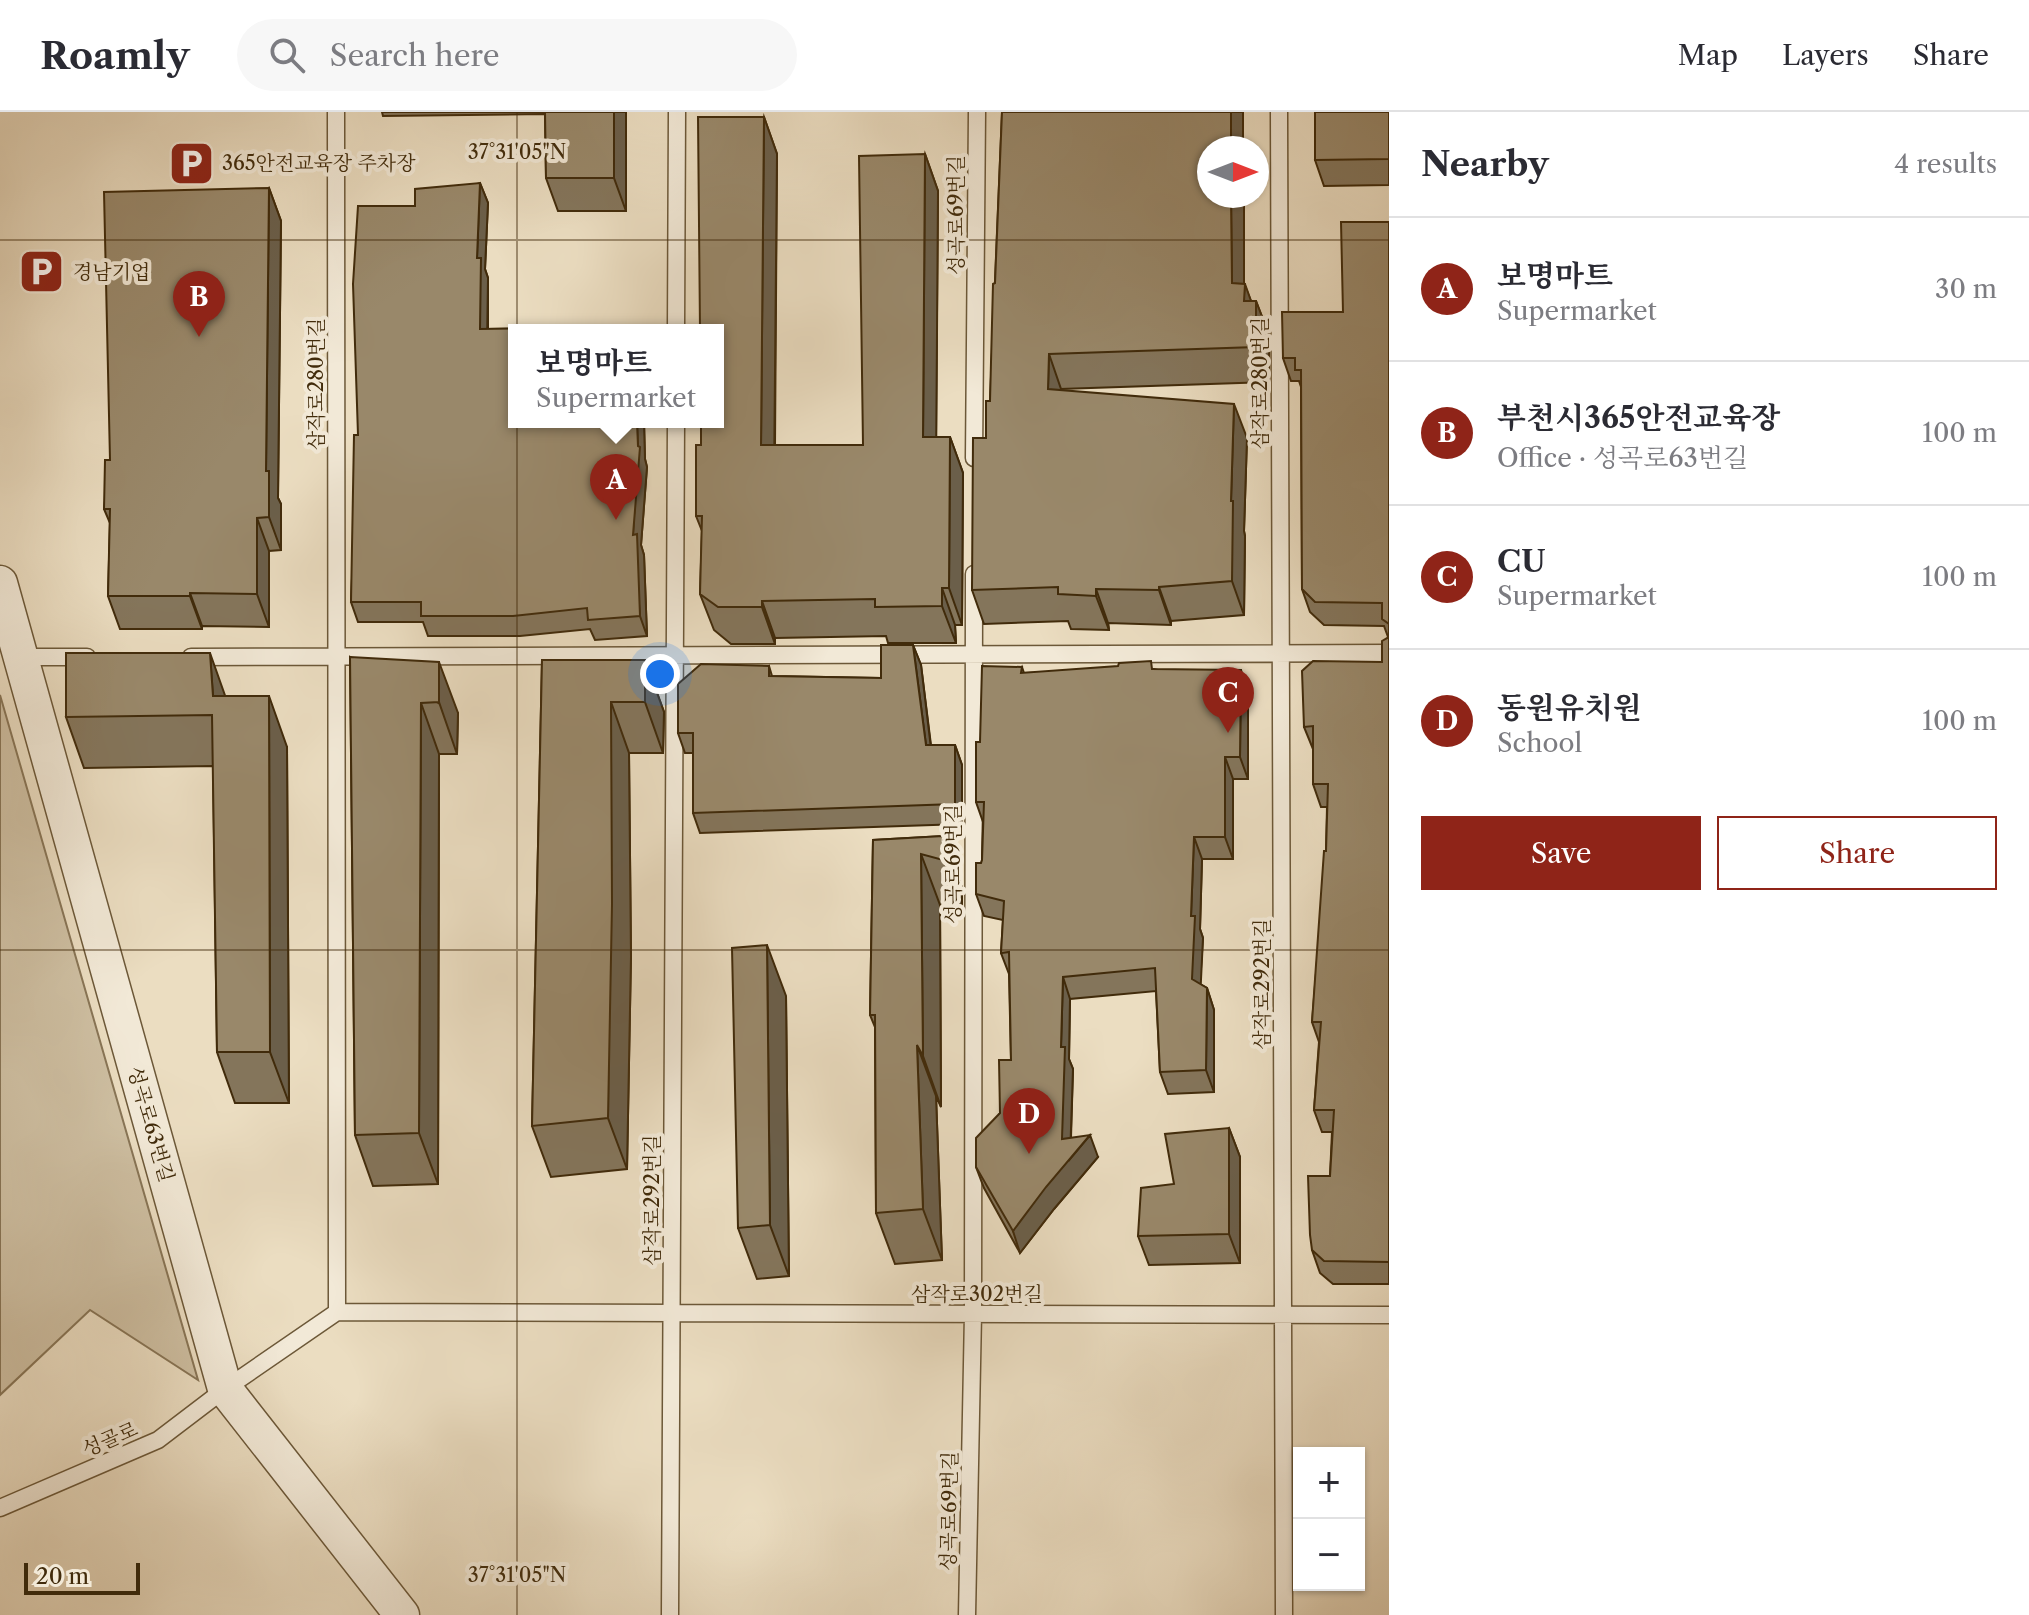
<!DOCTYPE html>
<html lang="en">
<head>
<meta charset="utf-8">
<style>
  :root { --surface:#fff; --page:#f7f7f7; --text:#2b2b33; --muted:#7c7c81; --line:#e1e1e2; --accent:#8f2418 }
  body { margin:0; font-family:"Libre Caslon Text","Noto Serif KR",serif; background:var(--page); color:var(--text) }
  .controls { position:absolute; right:24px; bottom:24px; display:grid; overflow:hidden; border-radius:0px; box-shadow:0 2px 6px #0004 }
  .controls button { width:72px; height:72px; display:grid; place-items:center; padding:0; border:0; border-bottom:2px solid var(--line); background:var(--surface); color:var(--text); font:40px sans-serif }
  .compass { position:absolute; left:1197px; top:24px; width:72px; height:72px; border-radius:50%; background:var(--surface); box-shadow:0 2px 6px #0004; rotate:90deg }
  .scale { position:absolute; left:24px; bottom:20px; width:116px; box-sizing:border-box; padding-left:8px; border:4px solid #412b0b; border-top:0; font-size:22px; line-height:28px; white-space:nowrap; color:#412b0b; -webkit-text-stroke:6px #f2e9d7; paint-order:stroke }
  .you { position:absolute; left:660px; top:562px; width:28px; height:28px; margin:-20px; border:6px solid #fff; border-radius:50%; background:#1a73e8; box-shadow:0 0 0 12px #1a73e833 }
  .badge { display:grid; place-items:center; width:52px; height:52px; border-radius:50%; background:var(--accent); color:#fff; font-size:26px; font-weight:700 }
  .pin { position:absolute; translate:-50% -66px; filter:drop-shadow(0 2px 4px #0008) }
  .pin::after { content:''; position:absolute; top:42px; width:28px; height:24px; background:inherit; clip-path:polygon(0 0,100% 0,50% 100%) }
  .popup { position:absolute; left:508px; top:212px; width:216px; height:104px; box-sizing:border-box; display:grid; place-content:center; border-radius:0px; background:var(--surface); filter:drop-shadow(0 2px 6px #0005); font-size:26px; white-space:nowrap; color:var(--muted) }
  .popup b { font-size:30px; color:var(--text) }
  .popup::after { content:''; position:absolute; left:50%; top:100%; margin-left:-16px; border:16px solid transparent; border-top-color:var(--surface) }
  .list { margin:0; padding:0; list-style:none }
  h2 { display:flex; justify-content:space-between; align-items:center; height:104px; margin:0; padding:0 32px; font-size:34px }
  h2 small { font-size:26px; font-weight:400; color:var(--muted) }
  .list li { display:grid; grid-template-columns:52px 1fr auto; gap:24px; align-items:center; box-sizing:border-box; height:144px; padding:0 32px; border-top:2px solid var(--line) }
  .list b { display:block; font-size:30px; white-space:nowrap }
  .list p { margin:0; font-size:26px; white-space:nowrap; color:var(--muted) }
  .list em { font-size:26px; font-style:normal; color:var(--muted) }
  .actions { display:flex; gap:16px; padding:24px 32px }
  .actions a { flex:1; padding:18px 0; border:2px solid var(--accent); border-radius:0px; text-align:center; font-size:28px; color:var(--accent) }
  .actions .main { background:var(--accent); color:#fff }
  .icon { flex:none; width:44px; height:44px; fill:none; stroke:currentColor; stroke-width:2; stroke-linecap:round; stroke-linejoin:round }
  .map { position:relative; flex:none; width:1389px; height:1503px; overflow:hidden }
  header { display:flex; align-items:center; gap:48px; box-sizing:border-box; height:112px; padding:0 40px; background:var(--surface); border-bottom:2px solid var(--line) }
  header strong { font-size:38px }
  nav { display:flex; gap:44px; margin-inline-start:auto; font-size:28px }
  .search { width:560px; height:72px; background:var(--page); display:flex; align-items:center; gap:20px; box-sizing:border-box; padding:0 28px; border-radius:44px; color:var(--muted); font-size:30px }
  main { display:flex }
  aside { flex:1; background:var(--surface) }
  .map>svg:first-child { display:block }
</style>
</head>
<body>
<header>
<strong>Roamly</strong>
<div class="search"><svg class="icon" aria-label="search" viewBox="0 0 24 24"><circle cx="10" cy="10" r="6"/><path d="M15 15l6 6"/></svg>Search here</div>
<nav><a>Map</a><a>Layers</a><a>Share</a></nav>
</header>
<main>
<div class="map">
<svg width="1389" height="1503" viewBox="0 0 1389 1503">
  <rect width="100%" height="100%" fill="#ebddc1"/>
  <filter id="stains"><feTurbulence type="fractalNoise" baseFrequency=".0025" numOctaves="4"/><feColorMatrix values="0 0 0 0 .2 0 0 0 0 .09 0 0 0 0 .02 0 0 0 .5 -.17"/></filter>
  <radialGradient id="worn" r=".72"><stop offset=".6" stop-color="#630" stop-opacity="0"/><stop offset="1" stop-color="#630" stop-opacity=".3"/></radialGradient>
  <path fill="#cebfa2" stroke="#887556" stroke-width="2" d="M0 583 198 1268 90 1198 0 1283Z"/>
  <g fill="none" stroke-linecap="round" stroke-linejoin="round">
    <defs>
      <path id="lane" d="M336 0 337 1200
        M1279 0 1284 1503
        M676 218 677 0
        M974 346 977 0
        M21 545H87
        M191 545 1389 541
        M0 1396 158 1328 225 1277 337 1200 1389 1203
        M670 1503 676 310
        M967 1503 973 1202 974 462"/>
      <path id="street" d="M0 471 225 1277 402 1503"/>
    </defs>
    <use href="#lane" stroke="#6c5838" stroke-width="19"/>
    <use href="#street" stroke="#6c5838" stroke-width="37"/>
    <use href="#lane" stroke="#f2e9d7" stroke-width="16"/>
    <use href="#street" stroke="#f2e9d7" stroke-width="34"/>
  </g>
  <path fill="#84755b" stroke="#412b0b" stroke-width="2" d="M382 0H626V99H558L546 66 545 2 383 4Z
    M1002 0H1243V36L1209 84H1244V171L1251 189H1256L1269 223V270L1061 277V278L1247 326 1244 419 1245 424 1244 503 1171 509V513L1108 511 1109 518 1071 517 1068 509 984 512 972 478 990 289Z
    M1389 0V73L1324 74 1315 48Z
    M764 5 777 42 775 333H863L925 42 938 79 936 325H950L963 361 962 513H955L956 531H888L886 524 775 526V532H731L714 518 700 482 702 419 696 404Z
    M480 71 488 91 485 157 488 166V217L557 216 558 218H514V310H644L645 347 647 355 641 433 644 443 647 524 595 528 590 517 520 524H428L423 510H358L351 490 358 323 415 94Z
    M269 76 281 109 278 386 281 392V438L269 439V515L202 514V517H120L108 484 110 411 104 397 110 348Z
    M1389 110V1172H1333L1320 1161 1312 1138 1330 1064 1332 1020H1322L1314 998 1319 930 1312 910 1326 739 1327 695H1321L1313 672V637L1304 615 1382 550 1388 525 1384 514 1324 513 1310 500 1302 477 1301 275 1299 269H1291L1283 246 1343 200Z
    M913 533 921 553 931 633H955L962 653V712L700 721 693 701V641H685L678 621 769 554 772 564 881 566Z
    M350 545 458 601 457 642H439L438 1072 373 1074 355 1023Z
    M542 548H645L664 600 663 641H629L631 844 627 1057 551 1065 532 1014Z
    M1022 555 1024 561 1154 557 1248 580V667H1233V747H1202L1200 817 1203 826 1200 872 1207 876 1214 898V980L1168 982 1160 960 1156 879 1070 887 1069 947 1073 957 1071 1026 1098 1045 1054 1097 1020 1141 984 1076 976 1055 1000 1001 1011 948 1009 862 1001 841 1003 808 984 804 976 782 982 748 983 710 976 690 980 630Z
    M225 584 287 635 289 991H235L217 940 213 654 84 656 66 605Z
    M943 724 962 775V799L940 793 941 995 936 984 942 1148 895 1152 876 1101 875 915 870 903 873 728Z
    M786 884 789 1164 757 1167 738 1116Z
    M1229 1016 1240 1045V1151L1149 1153 1138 1124 1174 1072Z"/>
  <path fill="#6b5f4a" stroke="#412b0b" stroke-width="2" d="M614 0H626V99L614 66Z
    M1231 0H1243V36H1231Z
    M764 5 777 42 774 370 761 333Z
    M925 42 938 79 936 362 923 325Z
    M480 71 488 91 485 157 488 166 487 237 480 217 477 146Z
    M269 76 281 109 278 386 281 392V438L269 405 266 359Z
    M1231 84H1244V183L1245 172 1256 203V189L1269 223V270L1232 171Z
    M1049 242 1061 277 1060 311 1048 277Z
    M1234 292 1247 326 1244 419 1245 424 1244 503 1232 469 1231 389Z
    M637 310H644L645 347 647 355 641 433 644 443 647 524 640 504 633 423 638 334Z
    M950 325 963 361 962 513 949 476Z
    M257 406 269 439V515L257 482Z
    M1159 475 1171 509V513L1159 478Z
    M942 476 955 513 956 531 942 494Z
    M1096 477 1108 511 1109 518 1096 484Z
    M190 481 202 514V517L190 484Z
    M762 489 775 526V532L762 495Z
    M913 533 921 553 933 653 926 633Z
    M210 541 228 592 213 584Z
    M645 548 664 600 663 641 645 590Z
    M439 550 458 601 457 642 439 590Z
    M1241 558 1248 580V667L1240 645Z
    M269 584 287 635 289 991 270 940Z
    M611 590 629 641 631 844 627 1057 608 1006Z
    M421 591 439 642 438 1072 419 1021Z
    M955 633 962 653V712L955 692Z
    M1225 645 1233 667V747L1225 725Z
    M943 724 962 775V799L943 748Z
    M1194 725 1202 747 1200 817 1203 826 1200 888 1192 867 1191 804Z
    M921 742 940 793 941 995 923 944Z
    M767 833 786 884 789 1164 770 1113Z
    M1063 865 1070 887 1069 947 1073 957 1070 1047 1090 1023 1098 1045 1054 1097 1020 1141 1013 1119 1062 1027 1061 935Z
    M1207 876 1214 898V980L1206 958Z
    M917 933 936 984 942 1148 923 1097Z
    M1229 1016 1240 1045V1151L1229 1122Z"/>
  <path fill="#99886a" stroke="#412b0b" stroke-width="2" d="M545 0H614V66H546Z
    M1002 0H1231V36H1209V84H1231L1232 171 1245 172 1244 189H1256V235L1049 242 1048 277 1234 292 1231 389H1233L1232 469 1159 475V478L1096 477V484L1058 482V475L972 478 973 326H986V289H990L993 172 995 171Z
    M1315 0H1389V47L1315 48Z
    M698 5H764L761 333H863L859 44 925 42 923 325H950L949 476H942V494L875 495V487L762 489V495H718L700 482 702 404H696V333H701V310H718V218H700Z
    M480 71 477 146H481L480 217 557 216V218H514V310H637L638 334 640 335 633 423 637 422 640 504 588 508 587 496 513 504H421V490H351L354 323H358L353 172 358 94H415V77Z
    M269 76 266 359H269V405L257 406V482L190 481V484H108L110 397H104L105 348H110L104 80Z
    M1341 110H1389V512L1382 507V491L1315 490 1302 477 1301 258H1295V246H1283L1282 200H1343Z
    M1389 525V1150L1324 1149 1312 1138 1310 1123 1308 1064H1330L1334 998H1314L1321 910H1312L1324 739H1326L1328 672H1313V614L1304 615 1302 559 1313 549 1382 550V529Z
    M881 533H913L926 633H955V692L693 701V621H678V572L701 552 769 554V564L881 566Z
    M66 541H210L213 584H269L270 940H217L212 603 66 605Z
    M350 545 439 550V590L421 591 419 1021 355 1023Z
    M542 548H645V590H611L612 792 608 1006 532 1014Z
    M1151 549 1152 557 1241 558 1240 645H1225V725H1194L1191 804H1195L1192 867 1207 876 1206 958 1160 960 1155 856 1063 865 1061 935H1065L1062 1027 1090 1023 1046 1075 1013 1119 976 1055V1026L1000 1001 999 948H1011L1009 840 1001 841 1004 789 976 782V751H981L982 748 984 690H976V630H980L982 554 1022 555 1021 561 1118 554 1119 551Z
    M943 724V748L921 742 923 944 917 933 923 1097 876 1101 875 903H870L873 728Z
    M767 833 770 1113 738 1116 732 836Z
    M1229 1016V1122L1138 1124 1141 1076 1174 1072 1165 1022Z"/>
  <path fill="none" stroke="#412b0b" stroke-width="2" stroke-opacity="0.45" d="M517 0V1503M0 128H1389M0 838H1389"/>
  <defs>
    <symbol id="parking-square" viewBox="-11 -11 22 22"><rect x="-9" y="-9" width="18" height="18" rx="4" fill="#8f2418" stroke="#f2e9d7"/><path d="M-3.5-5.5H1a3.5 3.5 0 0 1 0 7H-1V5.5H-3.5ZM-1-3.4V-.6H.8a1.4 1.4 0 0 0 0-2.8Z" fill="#fff"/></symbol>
  </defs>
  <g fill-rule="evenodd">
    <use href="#parking-square" x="166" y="26" width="51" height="51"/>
    <use href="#parking-square" x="16" y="134" width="51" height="51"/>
  </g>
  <g text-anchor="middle" stroke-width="8" stroke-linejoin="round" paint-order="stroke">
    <g font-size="20" fill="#412b0b" stroke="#f2e9d7" text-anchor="start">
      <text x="222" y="58">365안전교육장 주차장</text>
      <text x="73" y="167">경남기업</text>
    </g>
    <g font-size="20" fill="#412b0b" stroke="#f2e9d7">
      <text transform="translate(956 103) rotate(-90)" y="7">성곡로69번길</text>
      <text transform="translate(1260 271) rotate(-90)" y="7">삼작로280번길</text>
      <text transform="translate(316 272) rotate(-90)" y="7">삼작로280번길</text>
      <text transform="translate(953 752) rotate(-90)" y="7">성곡로69번길</text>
      <text transform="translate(1262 872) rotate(-90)" y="7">삼작로292번길</text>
      <text transform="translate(151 1012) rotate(74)" y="7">성곡로63번길</text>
      <text transform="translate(652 1088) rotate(-90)" y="7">삼작로292번길</text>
      <text x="977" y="1189">삼작로302번길</text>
      <text transform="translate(110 1327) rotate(-23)" y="7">성골로</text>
      <text transform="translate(949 1399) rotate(-89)" y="7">성곡로69번길</text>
    </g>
  </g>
  <g font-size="20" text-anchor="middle" fill="#412b0b" stroke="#f2e9d7" stroke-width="8" stroke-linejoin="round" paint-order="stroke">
    <text x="517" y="47">37°31'05"N</text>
    <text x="517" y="1470">37°31'05"N</text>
  </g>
  <rect width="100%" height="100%" filter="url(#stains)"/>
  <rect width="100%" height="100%" fill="url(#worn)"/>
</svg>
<div class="controls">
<button>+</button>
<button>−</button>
</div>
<svg class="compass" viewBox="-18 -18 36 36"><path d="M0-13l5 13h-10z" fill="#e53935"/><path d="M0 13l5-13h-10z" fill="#7c7c81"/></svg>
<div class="scale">20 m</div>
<div class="you"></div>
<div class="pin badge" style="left:616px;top:408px">A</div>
<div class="popup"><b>보명마트</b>Supermarket</div>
<div class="pin badge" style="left:199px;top:225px">B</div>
<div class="pin badge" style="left:1228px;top:621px">C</div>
<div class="pin badge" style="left:1029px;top:1042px">D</div>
</div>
<aside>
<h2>Nearby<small>4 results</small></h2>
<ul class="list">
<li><span class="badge">A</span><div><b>보명마트</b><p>Supermarket</p></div><em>30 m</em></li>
<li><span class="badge">B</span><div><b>부천시365안전교육장</b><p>Office · 성곡로63번길</p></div><em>100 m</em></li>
<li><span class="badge">C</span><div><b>CU</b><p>Supermarket</p></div><em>100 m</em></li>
<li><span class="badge">D</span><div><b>동원유치원</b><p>School</p></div><em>100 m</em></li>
</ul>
<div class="actions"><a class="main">Save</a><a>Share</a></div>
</aside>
</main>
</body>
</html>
